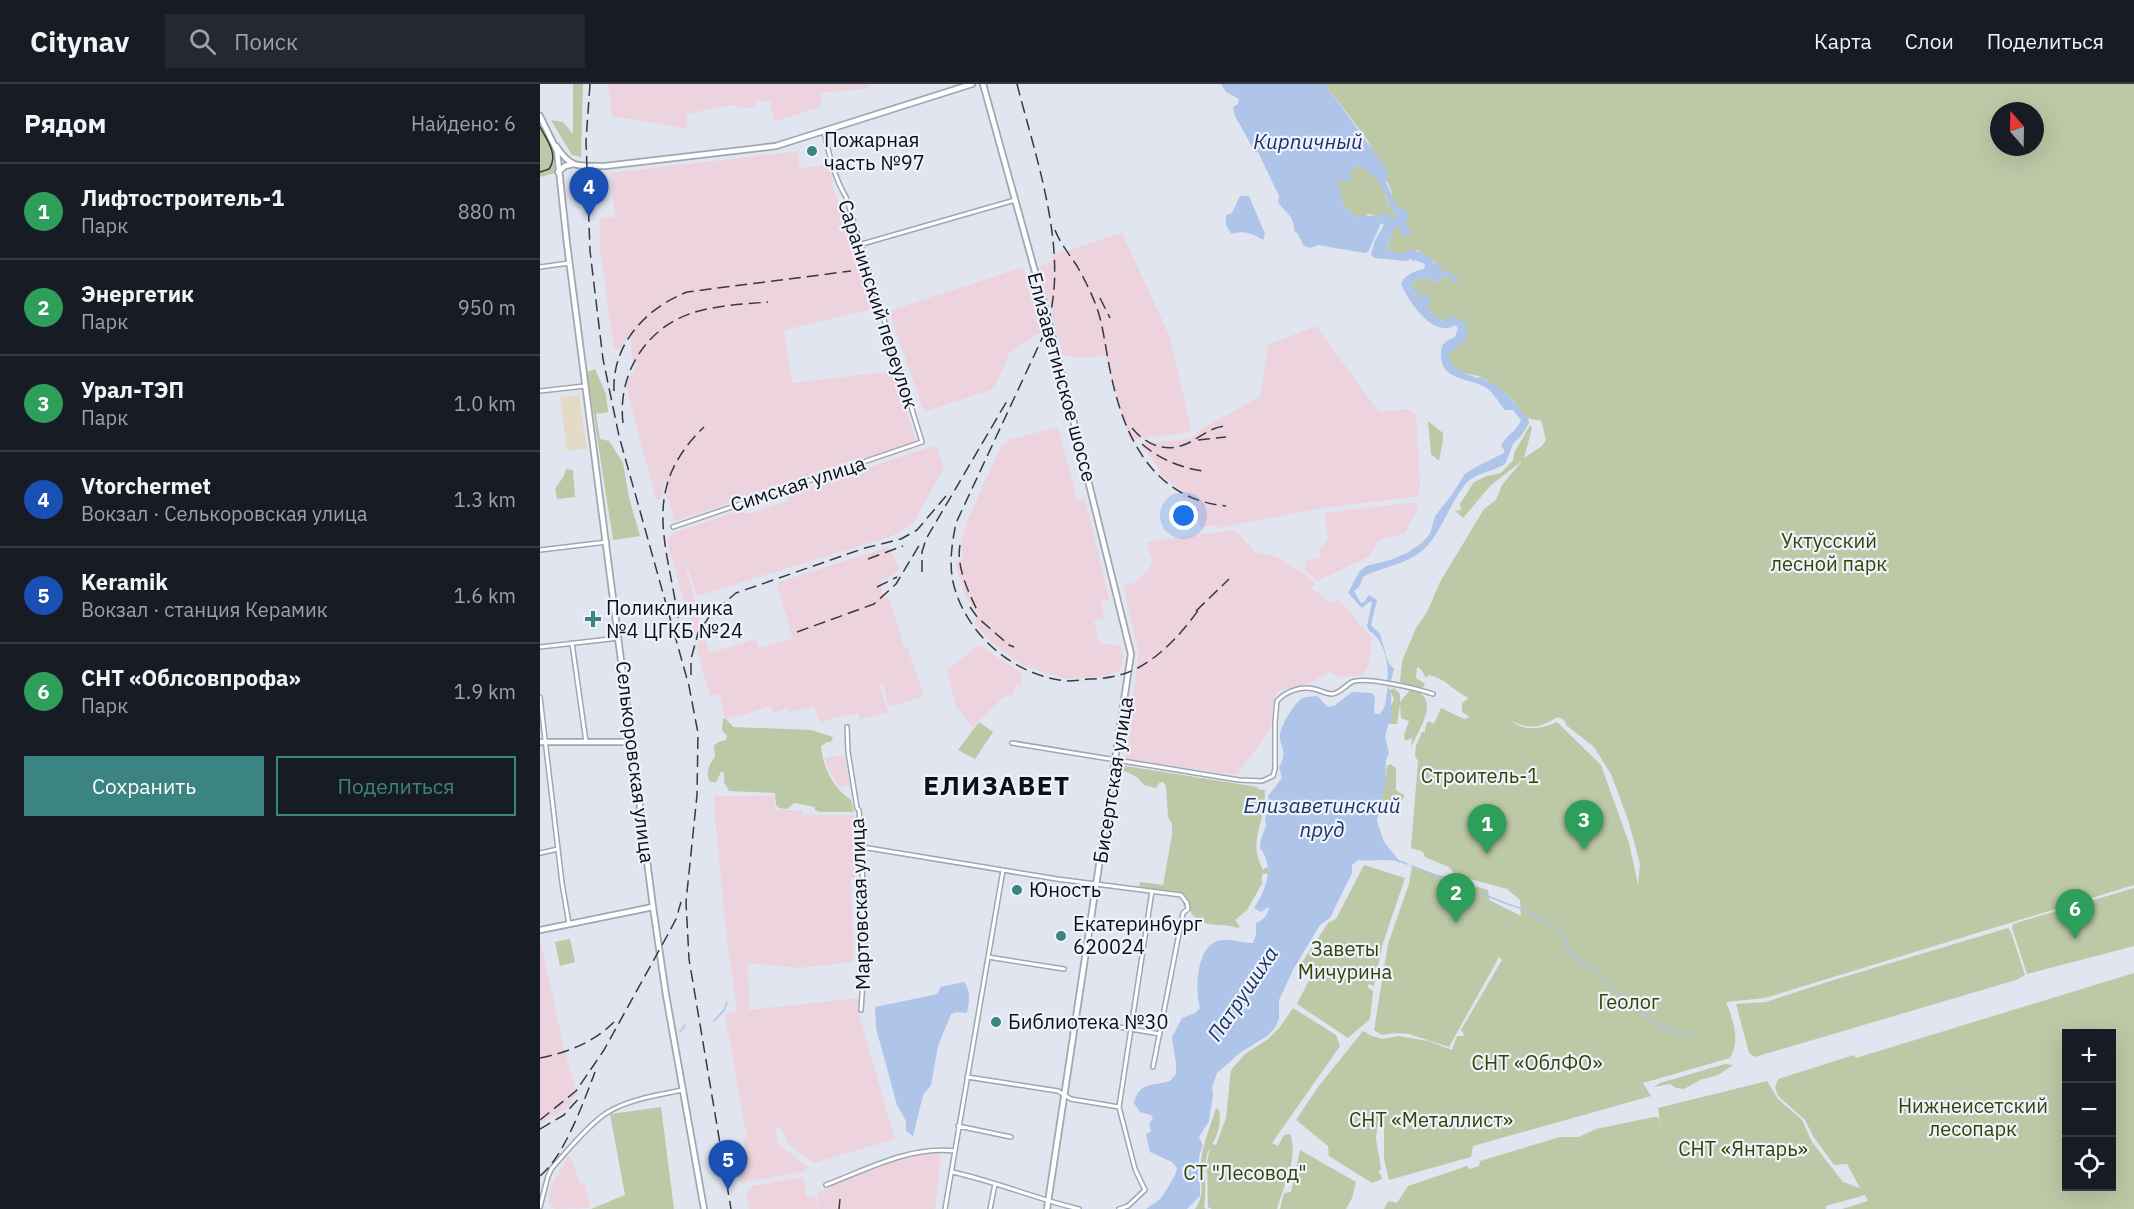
<!DOCTYPE html>
<html lang="ru">
<head>
<meta charset="utf-8">
<style>
  :root { --surface:#171b24; --page:#242831; --text:#f1f3f6; --muted:#9ea1a6; --line:#363941; --accent:#3c8481 }
  body { margin:0; font-family:"IBM Plex Sans",sans-serif; background:var(--page); color:var(--text) }
  .controls { position:absolute; right:18px; bottom:18px; display:grid; overflow:hidden; border-radius:0px; box-shadow:0 6px 24px #0002 }
  .controls button { width:54px; height:54px; display:grid; place-items:center; padding:0; border:0; border-bottom:2px solid var(--line); background:var(--surface); color:var(--text); font:30px sans-serif }
  .compass { position:absolute; left:1450px; top:18px; width:54px; height:54px; border-radius:50%; background:var(--surface); box-shadow:0 6px 24px #0002; rotate:340deg }
  .you { position:absolute; left:644px; top:432px; width:21px; height:21px; margin:-15px; border:4px solid #fff; border-radius:50%; background:#1a73e8; box-shadow:0 0 0 9px #1a73e833 }
  .badge { display:grid; place-items:center; width:39px; height:39px; border-radius:50%; background:var(--accent); color:#fff; font-size:20px; font-weight:700 }
  .pin { position:absolute; translate:-50% -50px; filter:drop-shadow(0 2px 3px #0008) }
  .pin::after { content:''; position:absolute; top:32px; width:21px; height:18px; background:inherit; clip-path:polygon(0 0,100% 0,50% 100%) }
  .list { margin:0; padding:0; list-style:none }
  h2 { display:flex; justify-content:space-between; align-items:center; height:78px; margin:0; padding:0 24px; font-size:26px }
  h2 small { font-size:20px; font-weight:400; color:var(--muted) }
  .list li { display:grid; grid-template-columns:39px 1fr auto; gap:18px; align-items:center; box-sizing:border-box; height:96px; padding:0 24px; border-top:2px solid var(--line) }
  .list b { display:block; font-size:22px; white-space:nowrap }
  .list p { margin:0; font-size:20px; white-space:nowrap; color:var(--muted) }
  .list em { font-size:20px; font-style:normal; color:var(--muted) }
  .actions { display:flex; gap:12px; padding:18px 24px }
  .actions a { flex:1; padding:14px 0; border:2px solid var(--accent); border-radius:0px; text-align:center; font-size:21px; color:var(--accent) }
  .actions .main { background:var(--accent); color:#fff }
  .icon { flex:none; width:33px; height:33px; fill:none; stroke:currentColor; stroke-width:2; stroke-linecap:round; stroke-linejoin:round }
  .map { position:relative; flex:none; width:1594px; height:1125px; overflow:hidden }
  header { display:flex; align-items:center; gap:36px; box-sizing:border-box; height:84px; padding:0 30px; background:var(--surface); border-bottom:2px solid var(--line) }
  header strong { font-size:28px }
  nav { display:flex; gap:33px; margin-inline-start:auto; font-size:21px }
  .search { width:420px; height:54px; background:var(--page); display:flex; align-items:center; gap:15px; box-sizing:border-box; padding:0 21px; border-radius:0px; color:var(--muted); font-size:22px }
  main { display:flex }
  aside { flex:1; background:var(--surface) }
  .map>svg:first-child { display:block }
</style>
</head>
<body>
<header>
<strong>Citynav</strong>
<div class="search"><svg class="icon" aria-label="search" viewBox="0 0 24 24"><circle cx="10" cy="10" r="6"/><path d="M15 15l6 6"/></svg>Поиск</div>
<nav><a>Карта</a><a>Слои</a><a>Поделиться</a></nav>
</header>
<main>
<aside>
<h2>Рядом<small>Найдено: 6</small></h2>
<ul class="list">
<li><span class="badge" style="background:#2e9e5b">1</span><div><b>Лифтостроитель-1</b><p>Парк</p></div><em>880 m</em></li>
<li><span class="badge" style="background:#2e9e5b">2</span><div><b>Энергетик</b><p>Парк</p></div><em>950 m</em></li>
<li><span class="badge" style="background:#2e9e5b">3</span><div><b>Урал-ТЭП</b><p>Парк</p></div><em>1.0 km</em></li>
<li><span class="badge" style="background:#1a4fb4">4</span><div><b>Vtorchermet</b><p>Вокзал · Селькоровская улица</p></div><em>1.3 km</em></li>
<li><span class="badge" style="background:#1a4fb4">5</span><div><b>Keramik</b><p>Вокзал · станция Керамик</p></div><em>1.6 km</em></li>
<li><span class="badge" style="background:#2e9e5b">6</span><div><b>СНТ «Облсовпрофа»</b><p>Парк</p></div><em>1.9 km</em></li>
</ul>
<div class="actions"><a class="main">Сохранить</a><a>Поделиться</a></div>
</aside>
<div class="map">
<svg width="1594" height="1125" viewBox="0 0 1594 1125">
  <rect width="100%" height="100%" fill="#e0e5f0"/>
  <path fill="#e5dac5" d="M39 311 47 365 27 367 20 313Z"/>
  <path fill="#ecd3dd" d="M68 0H336L323 5 280 9 282 22 234 38 230 17H216L215 24H197V21H191L146 30 147 45 93 35 72 33Z
    M258 67 259 82 261 84 288 81 291 89 293 104 322 188 332 225 244 246 252 299 354 287 376 358 135 437 126 409 128 400 124 399 122 411 119 416 116 415 86 303 89 291 95 289 94 284 98 280 92 275 91 255 92 251 89 250 82 264 74 266 60 164V134L75 133 71 89Z
    M582 149 630 253 651 345 650 348 590 356 565 271 543 274 523 271 512 230 513 227 506 210 499 183 511 177 513 171Z
    M483 183 503 247 470 268 454 305 384 328 349 227Z
    M776 242 839 328 867 325 876 331 880 398 879 412 781 424 678 444 677 441 660 444 656 420 642 413 644 408 619 390 621 387 602 362 607 357 613 359 652 354 659 346 720 313 728 261Z
    M518 343 537 416 545 415 569 515 561 518 564 534 554 537 559 559 581 562 583 573 580 587 561 593 526 595 482 581 450 557 434 538 439 532 426 513 415 478 424 475 421 459 427 437 462 361 469 359 468 356Z
    M396 361 404 383 374 438 352 452 157 512 142 468 161 540 158 541 157 549 153 550 128 460 129 451H133L132 449 199 427 207 430 212 429 247 417 249 410Z
    M878 418 877 427 865 449 839 456 828 473 777 497 766 487 765 478 780 473V465L788 456 785 429Z
    M694 446 715 468 736 473 759 486 775 499 772 504 790 519 798 515 832 554 829 580 823 591 800 593 789 588 766 601 741 606 734 612 731 644 697 691 585 675 599 570 583 501 594 499 609 486 612 476 606 458Z
    M349 463 360 486 341 497 342 509 350 517 364 563H367L384 612 349 623 343 600H339L348 628 320 636 318 629 308 632 307 630 280 639 274 622 250 628 248 624 233 629 231 622 202 631 185 634 180 610 170 612 156 562 159 561 158 555 161 551H163L170 569 212 556 217 558 219 564 253 554 236 499Z
    M439 561 482 589V597L481 601H477L472 611 463 614 432 643 416 622 407 586Z
    M304 671 310 702 299 703 287 682 285 674Z
    M174 712H234V726H262L263 731H314L318 795H311L314 878 258 884 208 879 209 926 320 914 317 924 355 1055 273 1079 249 1060 241 1043 235 1045 237 1059 268 1083 265 1087 200 1099 197 1078 207 1075 203 1055 207 1054 185 930 197 927 185 839 174 721Z
    M0 856 25 968 37 1009 28 1023 0 1040Z
    M375 1069 401 1070 395 1125H279L278 1108Z
    M28 1073H30L41 1101 44 1100 51 1124 15 1125 9 1117 12 1100Z
    M263 1093 266 1112 277 1113 278 1125H209L206 1109 212 1102Z"/>
  <path fill="#bcc8a6" fill-rule="evenodd" d="M33 0H43L41 73 32 71 11 36 23 38 33 50Z
    M785 0H1594V801L1225 914 1186 918C1193 936 1201 956 1190 974L1103 999 1111 1012 933 1062 931 1073 849 1096 844 1075V1033L838 1037 836 1054 841 1085 838 1088 841 1091 842 1095 832 1099 789 1072 788 1062 756 1036 778 1003 823 947 832 952 843 955 858 952 888 957 912 966 917 952H923L924 950 921 946 962 876 959 873 909 963 869 950 856 949 842 951 834 946 848 860 869 800 872 783 948 806 949 816 981 832 980 816 967 805 916 791 909 783 885 773 883 768 871 764 878 677 875 672 876 662 882 648H885V644L888 637 894 640 901 624 924 635 930 633 922 628V619L929 614C915 608 905 594 889 591L886 594 881 585 877 583 876 594 885 600 884 603 879 604 860 598 862 577 876 544 887 528 900 498 944 425 956 416 962 401 982 377 950 402 923 434 915 427 921 426 920 420 934 398 947 392 961 389 973 376 974 369 990 341 992 344 984 374 1002 362 1006 356 1001 336C984 338 979 322 969 312 967 310 943 294 941 293 934 290 922 290 915 285 909 280 909 275 908 268L917 262 926 240 899 236V234L886 224 883 208 880 214 877 213 874 206 871 205 875 196 893 194 894 199 899 198 904 191 918 198 914 192 903 188 897 183 895 178 877 166 858 170 847 164 852 149 858 141H865C860 129 853 118 851 106L828 57ZM1459 27H1495V63H1459ZM1018 633 1024 636 1026 641 1054 663 1071 690 1088 736 1100 780 1098 801 1089 759 1061 681 1017 638C1001 645 986 648 971 637 992 646 998 644 1018 633Z
    M2 42 14 66 15 89 0 93V43Z
    M817 81C823 84 830 86 834 91 845 102 845 120 856 130L852 137 829 130 824 133 814 132 810 126 804 123 797 98Z
    M55 285 66 310 68 328 56 330 60 355 69 357 83 379 89 413 100 452 73 456 47 288Z
    M888 337 903 349V356L899 377 891 370Z
    M26 385 33 386 35 413 17 415 15 405 24 392Z
    M854 604 860 610V618L871 605C902 614 880 643 871 663L872 654 865 657 864 651 869 637 861 634 860 619 857 640H850L852 634 850 625 854 615 850 606Z
    M185 634 193 643 271 646 293 653 291 658H287L281 662C283 684 293 704 311 716L314 728H280L275 726V723L254 719 247 725 239 724 236 721 235 709 189 707 184 698V688H181L176 698H170C165 689 169 680 175 673L174 662 178 658 186 656 187 652 182 646 183 635Z
    M439 638 453 648 435 675 418 666Z
    M850 680 856 684V706L865 712C859 720 851 725 841 722L847 682Z
    M579 681 718 703V705L725 706C724 713 726 718 724 725 718 749 711 763 723 786L727 783 729 788 727 790 723 789 721 796 723 798 707 826 695 836 700 843 697 844C679 837 658 847 649 824L644 822 641 815 643 814 642 810 636 807 615 806 599 802 600 798 623 801 632 751V740L628 733 626 702 623 698 619 699 616 704 604 701 597 693 578 684Z
    M824 781 865 794 842 862 834 902 829 900 827 903 833 907 830 935 808 954 757 920 772 890 761 880 788 839 796 835Z
    M1594 804V862L1487 890 1472 844 1473 840Z
    M1468 844 1471 848 1485 891 1476 896 1215 973 1209 969 1196 920 1226 918 1287 898Z
    M30 855 35 878 20 882 15 858Z
    M1594 889V1125H1302L1328 1117 1325 1111 1286 1122V1125H844L848 1117 857 1119 868 1102 927 1082 930 1085 939 1082 940 1077 1020 1053H1039L1056 1045 1114 1033 1119 1034 1124 1067 1118 1024 1227 997 1238 1015 1262 1036 1272 1058 1303 1098 1320 1104 1307 1080 1294 1081 1273 1052 1265 1036 1238 1012 1235 1003 1238 995 1314 971 1316 974ZM1526 950H1572V1102H1526Z
    M753 924 796 951 800 962 732 1059 738 1062 744 1051 750 1050C759 1075 743 1102 737 1125H672L668 1123 667 1079 670 1063C662 1077 667 1105 664 1123L666 1125H655C668 1107 657 1090 662 1070 665 1055 671 1040 676 1024L679 1026C681 1038 679 1050 672 1060L676 1061 686 1034 691 986 705 970 728 955 740 943Z
    M1185 980 1193 981 1178 991 1160 996 1144 1005 1136 1004 1130 1000 1114 1003 1120 999Z
    M121 1023 134 1125H51L85 1111 70 1030Z
    M760 1066 816 1098 812 1114 806 1125H740L744 1109 751 1108Z"/>
  <path fill="#aec4e8" fill-rule="evenodd" d="M681 0H785L847 86 849 92 846 99C851 107 853 115 858 124L865 126 869 132 865 141 869 144 871 150 863 152 858 141 852 149 847 164 858 170C863 169 868 166 872 166 880 166 894 176 897 182L900 180 903 188 908 187 914 192 918 193 916 195 920 201 904 191 899 198 893 199V194L875 196 871 205H878L879 207 875 211 877 213H880L881 209 883 208 884 211 888 212 891 217 886 224 899 234V236L902 237C911 230 918 233 926 240L927 250 925 258 917 262 916 265 908 268C911 286 922 288 938 294L941 293C947 299 955 300 961 305 972 313 977 325 988 333L989 339 981 352 973 360 965 380C954 387 942 388 931 395 913 409 903 447 885 464 866 482 845 481 823 493L819 503 814 507 821 519 824 518 829 511 837 516 831 541 840 550 848 578 854 585 851 597H847C850 582 844 554 829 547L827 542 832 518H829L822 524 808 509 819 488 826 482 850 476 867 469 882 459 890 450 895 432 911 412 925 390 936 383 964 369V365L961 362C965 351 977 348 981 336L973 326H965C959 319 955 311 948 305 931 293 899 298 901 269 901 259 906 257 915 253L918 244 915 241C894 256 866 215 861 199 866 190 875 187 884 185L885 180 875 176 874 178 871 175 866 177 834 174 831 170 835 156 844 141 841 139 828 168 824 169 778 161 770 164 764 162 758 150 754 147C755 132 745 129 738 118L739 112 718 68H715L695 32 693 23 698 20 699 15 686 8ZM817 81C832 88 840 97 846 113 849 119 850 125 856 130L852 136 847 127 840 132C830 131 824 133 814 132L810 126 804 123 798 98 803 96 811 98 809 89Z
    M700 112H709L725 150 723 156C712 149 703 146 691 150L686 141V131L692 129Z
    M848 602 851 609 852 637 848 641 845 653 849 669 846 676 845 700 837 737 844 758 861 779C849 773 832 778 818 776L812 781V789L790 834 780 841 754 884 739 916V935L735 944 727 952 700 969 677 989 672 1003 673 1011 669 1037 659 1053 663 1062C655 1075 661 1097 660 1112L647 1125H606C609 1122 614 1120 618 1117 623 1113 637 1090 637 1084L632 1078 610 1068 606 1050 611 1047 609 1040 613 1034 611 1031 600 1028 594 1019C599 997 614 1002 630 997L636 990V979L632 953 642 934 655 929 660 924C655 907 656 867 675 858 688 852 701 860 713 859L716 851V839C724 836 728 831 729 823L721 828 714 824C726 807 735 782 720 764L721 755 726 742 725 736 730 718 728 712 742 694 739 683C749 666 739 663 740 651 740 643 755 617 763 614 767 612 773 613 777 612L788 623 794 622 812 608 832 609 835 614 834 628 836 630H840L845 622Z
    M424 898C431 906 429 920 427 929L417 928 411 930 398 962 391 1001 383 1011 373 1052 366 1047V1037L357 1021 336 944 335 923 393 911 397 910 401 903Z"/>
  <g fill="none" stroke-linecap="round" stroke-linejoin="round">
    <path stroke="#aec4e8" stroke-width="1.5" d="M854 775 867 780
      M872 782 970 821C990 825 1007 841 1025 850L1029 870 1056 886 1066 899 1102 930 1131 947 1153 952
      M174 937 184 926 187 918
      M140 948 145 941"/>
    <defs>
      <path id="street" d="M322 160 475 116
        M0 183 29 179
        M0 307 45 302
        M133 443 382 358 306 113C294 93 289 70 284 48
        M0 466 67 458
        M32 559 46 658
        M0 563 79 554
        M0 613 22 799 29 840
        M307 643 308 668 317 724 319 726 322 763 324 882 321 926
        M472 659 699 696 722 697 733 692 735 685V638L737 617C746 607 761 602 774 605 780 606 786 610 792 610 801 609 804 602 812 598 825 592 879 605 893 610
        M322 763 517 795 641 811 647 819 648 825 643 829 613 983
        M0 769 18 765
        M448 873 524 885
        M537 933 544 937 620 950
        M427 993 518 1007 531 1015 579 1023
        M418 1042 471 1053
        M412 1088C455 1097 496 1115 539 1125
        M286 1101C328 1085 369 1062 415 1067
        M0 1123 8 1092 12 1084C26 1068 50 1039 68 1028 90 1015 118 1011 143 1006
        M405 1125 463 786
        M450 1125 455 1100
        M579 1125 588 1122 605 1106 595 1085 579 1023 612 807"/>
      <path id="secondary" d="M443 0 509 238 591 570 507 1125
        M16 62C31 85 38 82 65 82L236 62 432 0
        M18 88 25 82 33 80
        M0 658H92
        M0 846 113 823"/>
      <path id="primary" d="M0 32 17 67 27 160 113 823 126 911 164 1125"/>
    </defs>
    <use href="#street" stroke="#a1a6b0" stroke-width="6"/>
    <use href="#secondary" stroke="#a1a6b0" stroke-width="8"/>
    <use href="#primary" stroke="#a1a6b0" stroke-width="8"/>
    <use href="#street" stroke="#fff" stroke-width="3"/>
    <use href="#secondary" stroke="#fff" stroke-width="4.5"/>
    <use href="#primary" stroke="#fff" stroke-width="4.5"/>
    <path stroke="#373a3f" stroke-width="1.5" d="M0 43C7 56 19 71 9 85L0 88"/>
    <path stroke="#373a3f" stroke-width="1.5" stroke-dasharray="12 6" stroke-linecap="butt" d="M50 0 46 57 50 167 63 275 79 352 149 602 158 649 157 711 146 818 149 875 191 1125
      M477 0C496 75 532 174 505 248L416 439C412 459 409 478 413 498 425 550 473 591 526 597 533 597 541 596 549 595 562 595 576 593 589 588 619 576 644 547 662 521
      M515 146C520 159 529 170 537 182 545 196 553 212 558 227 564 247 566 267 570 286 583 351 612 415 686 422
      M560 214 570 234
      M74 307C72 260 106 224 147 208L311 187
      M83 339C77 288 108 240 159 227 181 221 206 220 228 218
      M592 344C606 361 626 369 646 360 660 354 669 344 684 342
      M658 356 686 353
      M602 360C619 375 641 384 663 387
      M420 461C416 482 428 507 437 526
      M328 475 363 462
      M382 488V468L386 455 467 317
      M337 503 357 493
      M430 523 438 534 469 561 474 563
      M656 527 689 495
      M138 534C127 458 100 405 164 343
      M257 548 334 520 356 500 380 460
      M151 591V575L158 549 171 530 196 509 325 464 361 455 377 446 406 412
      M0 974C28 968 53 959 74 938
      M0 1036 36 1007 64 966 127 852 136 835 141 818
      M0 1045 24 1031 40 1013
      M0 1092C24 1073 44 1017 55 988
      M299 1125 300 1115"/>
  </g>
  <g fill="#3c8481" stroke="#eef2fd" stroke-width="2">
    <circle cx="272" cy="67" r="6"/>
    <path d="M50 526h6v6h6v6h-6v6h-6v-6h-6v-6h6z"/>
    <circle cx="477" cy="806" r="6"/>
    <circle cx="521" cy="852" r="6"/>
    <circle cx="456" cy="938" r="6"/>
  </g>
  <g text-anchor="middle" stroke-width="4.5" stroke-linejoin="round" paint-order="stroke">
    <g font-size="20" fill="#0d0f12" stroke="#eef2fd" text-anchor="start">
      <text x="284" y="63">Пожарная<tspan x="284" dy="23">часть №97</tspan></text>
      <text x="66" y="531">Поликлиника<tspan x="66" dy="23">№4 ЦГКБ №24</tspan></text>
      <text x="489" y="813">Юность</text>
      <text x="533" y="847">Екатеринбург<tspan x="533" dy="23">620024</tspan></text>
      <text x="468" y="945">Библиотека №30</text>
    </g>
    <g font-size="20" fill="#0d0f12" stroke="#eef2fd">
      <text transform="translate(338 220) rotate(72)" y="7">Саранинский переулок</text>
      <text transform="translate(522 293) rotate(75)" y="7">Елизаветинское шоссе</text>
      <text transform="translate(258 400) rotate(-18)" y="7">Симская улица</text>
      <text transform="translate(95 678) rotate(83)" y="7">Селькоровская улица</text>
      <text transform="translate(573 696) rotate(-81)" y="7">Бисертская улица</text>
      <text transform="translate(320 820) rotate(-92)" y="7">Мартовская улица</text>
    </g>
    <g font-size="20" fill="#334301" stroke="#eef2fd">
      <text x="1289" y="464">Уктусский<tspan x="1289" dy="23">лесной парк</tspan></text>
      <text x="940" y="699">Строитель-1</text>
      <text x="805" y="872">Заветы<tspan x="805" dy="23">Мичурина</tspan></text>
      <text x="1089" y="925">Геолог</text>
      <text x="997" y="986">СНТ «ОблФО»</text>
      <text x="1433" y="1029">Нижнеисетский<tspan x="1433" dy="23">лесопарк</tspan></text>
      <text x="891" y="1043">СНТ «Металлист»</text>
      <text x="1203" y="1072">СНТ «Янтарь»</text>
      <text x="705" y="1096">СТ "Лесовод"</text>
    </g>
    <g font-size="21" font-style="italic" fill="#1b3562" stroke="#eef2fd">
      <text x="768" y="65">Кирпичный</text>
      <text x="782" y="729">Елизаветинский<tspan x="782" dy="24">пруд</tspan></text>
      <text transform="translate(703 910) rotate(-56)" y="7">Патрушиха</text>
    </g>
    <g font-size="26" font-weight="bold" letter-spacing="1.5" fill="#0d0f12" stroke="#eef2fd">
      <text x="457" y="711">ЕЛИЗАВЕТ</text>
    </g>
  </g>
</svg>
<div class="controls">
<button>+</button>
<button>−</button>
<button><svg class="icon" aria-label="locate" viewBox="0 0 24 24"><circle cx="12" cy="12" r="6"/><path d="M12 2v4M12 18v4M2 12h4M18 12h4"/></svg></button>
</div>
<svg class="compass" viewBox="-18 -18 36 36"><path d="M0-13l5 13h-10z" fill="#e53935"/><path d="M0 13l5-13h-10z" fill="#9ea1a6"/></svg>
<div class="you"></div>
<div class="pin badge" style="left:947px;top:770px;background:#2e9e5b">1</div>
<div class="pin badge" style="left:916px;top:839px;background:#2e9e5b">2</div>
<div class="pin badge" style="left:1044px;top:766px;background:#2e9e5b">3</div>
<div class="pin badge" style="left:49px;top:133px;background:#1a4fb4">4</div>
<div class="pin badge" style="left:188px;top:1106px;background:#1a4fb4">5</div>
<div class="pin badge" style="left:1535px;top:855px;background:#2e9e5b">6</div>
</div>
</main>
</body>
</html>
